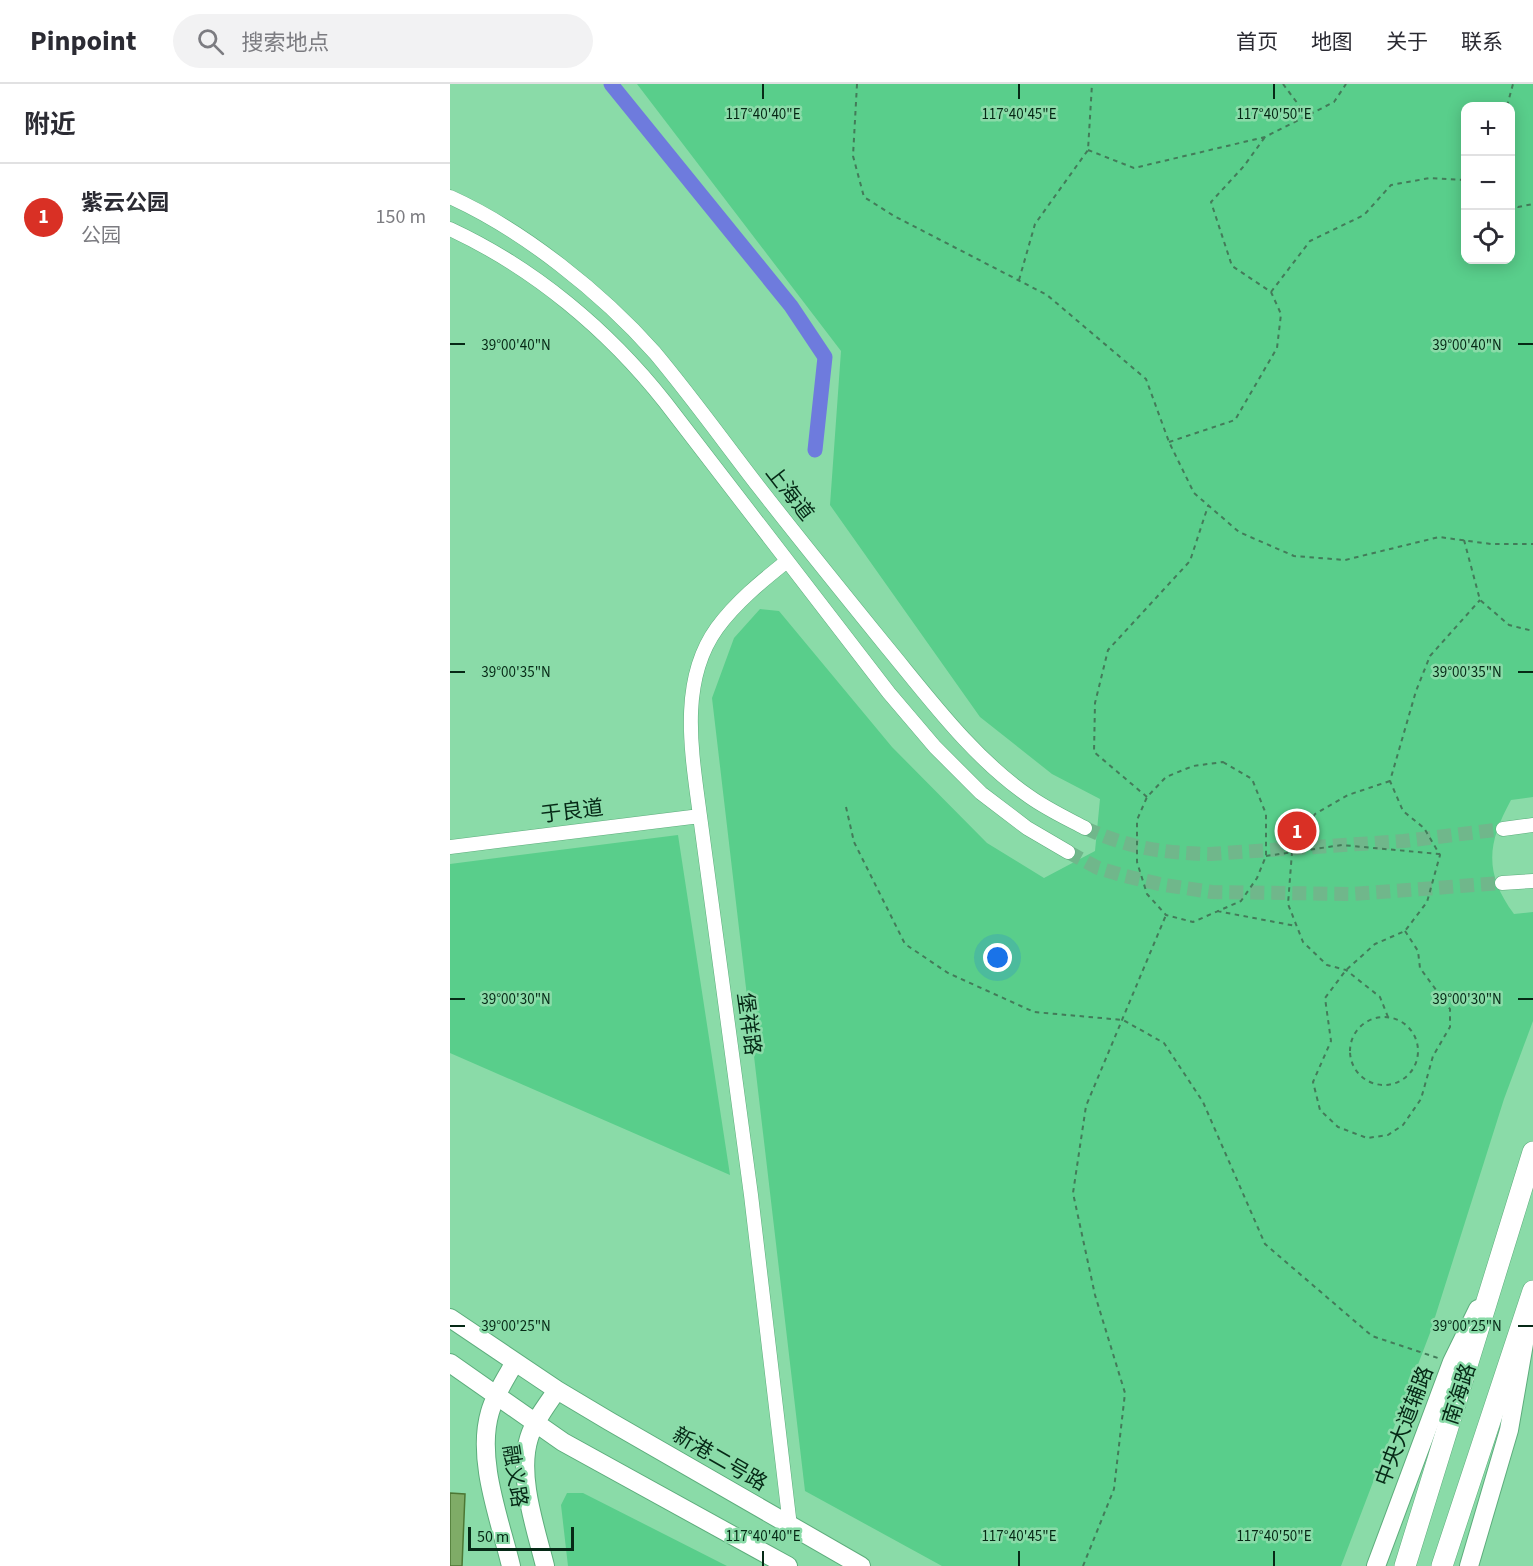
<!DOCTYPE html>
<html lang="zh">
<head>
<meta charset="utf-8">
<style>
  :root { --surface:#fff; --page:#f2f2f3; --text:#2b2b33; --muted:#7c7c81; --line:#e1e1e2; --accent:#d93025 }
  body { margin:0; font-family:"Source Sans 3","Noto Sans SC",sans-serif; background:var(--page); color:var(--text) }
  .controls { position:absolute; right:18px; top:18px; display:grid; overflow:hidden; border-radius:12px; box-shadow:0 3px 15px #0003 }
  .controls button { width:54px; height:54px; display:grid; place-items:center; padding:0; border:0; border-bottom:2px solid var(--line); background:var(--surface); color:var(--text); font:30px sans-serif }
  .scale { position:absolute; left:18px; bottom:15px; width:106px; box-sizing:border-box; padding-left:6px; border:3px solid #062916; border-top:0; font-size:16px; line-height:21px; white-space:nowrap; color:#062916; -webkit-text-stroke:4px #8adba8; paint-order:stroke }
  .you { position:absolute; left:548px; top:874px; width:21px; height:21px; margin:-15px; border:4px solid #fff; border-radius:50%; background:#1a73e8; box-shadow:0 0 0 9px #1a73e833 }
  .badge { display:grid; place-items:center; width:39px; height:39px; border-radius:50%; background:var(--accent); color:#fff; font-size:20px; font-weight:700 }
  .pin { position:absolute; translate:-50% -50%; border:3px solid #fff; box-shadow:0 2px 6px #0006 }
  .list { margin:0; padding:0; list-style:none }
  h2 { display:flex; justify-content:space-between; align-items:center; height:78px; margin:0; padding:0 24px; font-size:26px }
  h2 small { font-size:20px; font-weight:400; color:var(--muted) }
  .list li { display:grid; grid-template-columns:39px 1fr auto; gap:18px; align-items:center; box-sizing:border-box; height:108px; padding:0 24px; border-top:2px solid var(--line) }
  .list b { display:block; font-size:22px; white-space:nowrap }
  .list p { margin:0; font-size:20px; white-space:nowrap; color:var(--muted) }
  .list em { font-size:20px; font-style:normal; color:var(--muted) }
  .icon { flex:none; width:33px; height:33px; fill:none; stroke:currentColor; stroke-width:2; stroke-linecap:round; stroke-linejoin:round }
  .map { position:relative; flex:none; width:1083px; height:1482px; overflow:hidden }
  header { display:flex; align-items:center; gap:36px; box-sizing:border-box; height:84px; padding:0 30px; background:var(--surface); border-bottom:2px solid var(--line) }
  header strong { font-size:28px }
  nav { display:flex; gap:33px; margin-inline-start:auto; font-size:21px }
  .search { width:420px; height:54px; background:var(--page); display:flex; align-items:center; gap:15px; box-sizing:border-box; padding:0 21px; border-radius:33px; color:var(--muted); font-size:22px }
  main { display:flex }
  aside { flex:1; background:var(--surface) }
  .map>svg:first-child { display:block }
</style>
</head>
<body>
<header>
<strong>Pinpoint</strong>
<div class="search"><svg class="icon" aria-label="search" viewBox="0 0 24 24"><circle cx="10" cy="10" r="6"/><path d="M15 15l6 6"/></svg>搜索地点</div>
<nav><a>首页</a><a>地图</a><a>关于</a><a>联系</a></nav>
</header>
<main>
<aside>
<h2>附近<small></small></h2>
<ul class="list">
<li><span class="badge">1</span><div><b>紫云公园</b><p>公园</p></div><em>150 m</em></li>
</ul>
</aside>
<div class="map">
<svg width="1083" height="1482" viewBox="0 0 1083 1482">
  <rect width="100%" height="100%" fill="#8adba8"/>
  <path fill="#59ce8b" fill-rule="evenodd" d="M187 0H1083V713L1061 716C1038 758 1033 788 1064 830L1083 828V937L1054 1015 980 1249 891 1482H492L355 1407 262 614 284 554 310 525 329 527 442 663 537 759 594 794 645 767 650 715 602 690 530 633 380 421 391 267ZM1016 22H1060V176H1016Z
    M228 751 280 1091 0 969V780Z
    M117 1409H133L277 1482H118L111 1421Z"/>
  <g fill="none" stroke-linecap="round" stroke-linejoin="round">
    <path stroke="#6e7bdd" stroke-width="15" d="M161 0 341 222 375 273 365 366"/>
  </g>
  <path fill="#7fac67" stroke="#4c7734" stroke-width="1.5" d="M0 1409 15 1410 12 1482H0Z"/>
  <g fill="none" stroke-linecap="round" stroke-linejoin="round">
    <path stroke="#70b78b" stroke-width="14" stroke-dasharray="14 7" stroke-linecap="butt" d="M635 744C679 764 712 769 760 770L954 757 1053 745
      M618 768 648 784 675 792 714 801 762 808 903 810 1052 799"/>
    <defs>
      <path id="minor" d="M0 113C73 146 152 209 205 269 241 312 274 358 308 402 350 456 393 509 436 562 479 614 523 674 580 713 597 725 616 734 635 744
        M0 145C84 184 158 246 215 318L439 609 485 663 531 709 577 744 618 768
        M337 477C312 497 286 518 267 544 228 598 242 670 250 732L301 1111 340 1442
        M1053 745 1083 741
        M0 763 250 732
        M1052 799 1083 797"/>
      <path id="major" d="M0 1234 107 1306 159 1337 411 1482
        M0 1279 113 1358 338 1482
        M61 1482C50 1436 26 1375 40 1328 45 1310 56 1294 65 1278
        M95 1482C86 1445 67 1392 79 1354 84 1337 97 1321 107 1306
        M926 1482 1002 1278 1028 1225
        M1019 1482 1059 1346 1076 1248"/>
      <path id="highway" d="M955 1482 1083 1068
        M992 1482 1083 1207"/>
    </defs>
    <use href="#minor" stroke="#5dad7c" stroke-width="15"/>
    <use href="#major" stroke="#5dad7c" stroke-width="20"/>
    <use href="#highway" stroke="#5dad7c" stroke-width="22"/>
    <path stroke="#437b59" stroke-width="2" stroke-dasharray="4.5 4.5" stroke-linecap="butt" d="M407 0 403 72 414 113 444 132 597 211 696 295 719 358 744 409 789 448 844 472 895 476 989 453 1041 460H1083
      M833 0 857 32
      M1057 22 1063 0
      M638 66 684 84 815 53 884 18 896 0
      M1060 118 1068 123 1083 120
      M569 196 585 140 638 66 642 0
      M821 208 860 157 914 131 941 101 980 94 1016 96
      M719 358 785 336 827 264 831 230 821 208 782 182 761 118 794 82 815 53
      M1014 456 1030 516 1059 541 1083 547
      M773 678 802 695 816 730V772L807 794 791 817 743 838 716 831 697 810 687 778V736L697 713 716 693 743 682Z
      M697 713 644 668 645 619 658 566 740 477 758 422
      M396 723 404 758 455 860 498 889 584 928 673 936 714 959 753 1018 815 1160 922 1252 988 1274
      M816 772 892 761 989 770
      M767 827 846 842
      M955 847 968 867 970 884 1000 925V943L983 972 971 1015 953 1041 938 1051 917 1054 888 1043 870 1026 863 998 881 957 875 914 896 886 925 860 955 847 977 818 990 771 974 744 953 727 940 697 966 607 980 572 1030 516
      M900 967a34 34 0 1 1 68 0a34 34 0 1 1-68 0Z
      M938 933 930 913 896 886 877 881 853 858 838 820 842 768 865 730 898 711 940 697
      M633 1482 664 1405 675 1309 645 1211 623 1109 636 1022 716 831"/>
    <use href="#minor" stroke="#fff" stroke-width="14"/>
    <use href="#major" stroke="#fff" stroke-width="18"/>
    <use href="#highway" stroke="#fff" stroke-width="21"/>
  </g>
  <path fill="none" stroke="#062916" stroke-width="2" d="M313 0V15M569 0V15M824 0V15M0 260H15M1068 260H1083M0 588H15M1068 588H1083M0 915H15M1068 915H1083M0 1242H15M1068 1242H1083M313 1467V1482M569 1467V1482M824 1467V1482"/>
  <g text-anchor="middle" stroke-width="5" stroke-linejoin="round" paint-order="stroke">
    <g font-size="21" fill="#062916" stroke="#8adba8">
      <text transform="translate(340 409) rotate(52)" y="7">上海道</text>
      <text transform="translate(122 727) rotate(-7)" y="7">于良道</text>
      <text transform="translate(299 940) rotate(82)" y="7">堡祥路</text>
      <text transform="translate(1009 1310) rotate(-72)" y="7">南海路</text>
      <text transform="translate(954 1342) rotate(-69)" y="7">中央大道辅路</text>
      <text transform="translate(270 1375) rotate(30)" y="7">新港二号路</text>
      <text transform="translate(65 1392) rotate(81)" y="7">融义路</text>
    </g>
  </g>
  <g font-size="15" text-anchor="middle" fill="#062916" stroke="#8adba8" stroke-width="5" stroke-linejoin="round" paint-order="stroke">
    <text x="313" y="35">117°40'40"E</text>
    <text x="569" y="35">117°40'45"E</text>
    <text x="824" y="35">117°40'50"E</text>
    <text x="66" y="266">39°00'40"N</text>
    <text x="1017" y="266">39°00'40"N</text>
    <text x="66" y="593">39°00'35"N</text>
    <text x="1017" y="593">39°00'35"N</text>
    <text x="66" y="920">39°00'30"N</text>
    <text x="1017" y="920">39°00'30"N</text>
    <text x="66" y="1247">39°00'25"N</text>
    <text x="1017" y="1247">39°00'25"N</text>
    <text x="313" y="1457">117°40'40"E</text>
    <text x="569" y="1457">117°40'45"E</text>
    <text x="824" y="1457">117°40'50"E</text>
  </g>
</svg>
<div class="controls">
<button>+</button>
<button>−</button>
<button><svg class="icon" aria-label="locate" viewBox="0 0 24 24"><circle cx="12" cy="12" r="6"/><path d="M12 2v4M12 18v4M2 12h4M18 12h4"/></svg></button>
</div>
<div class="scale">50 m</div>
<div class="you"></div>
<div class="pin badge" style="left:847px;top:747px">1</div>
</div>
</main>
</body>
</html>
